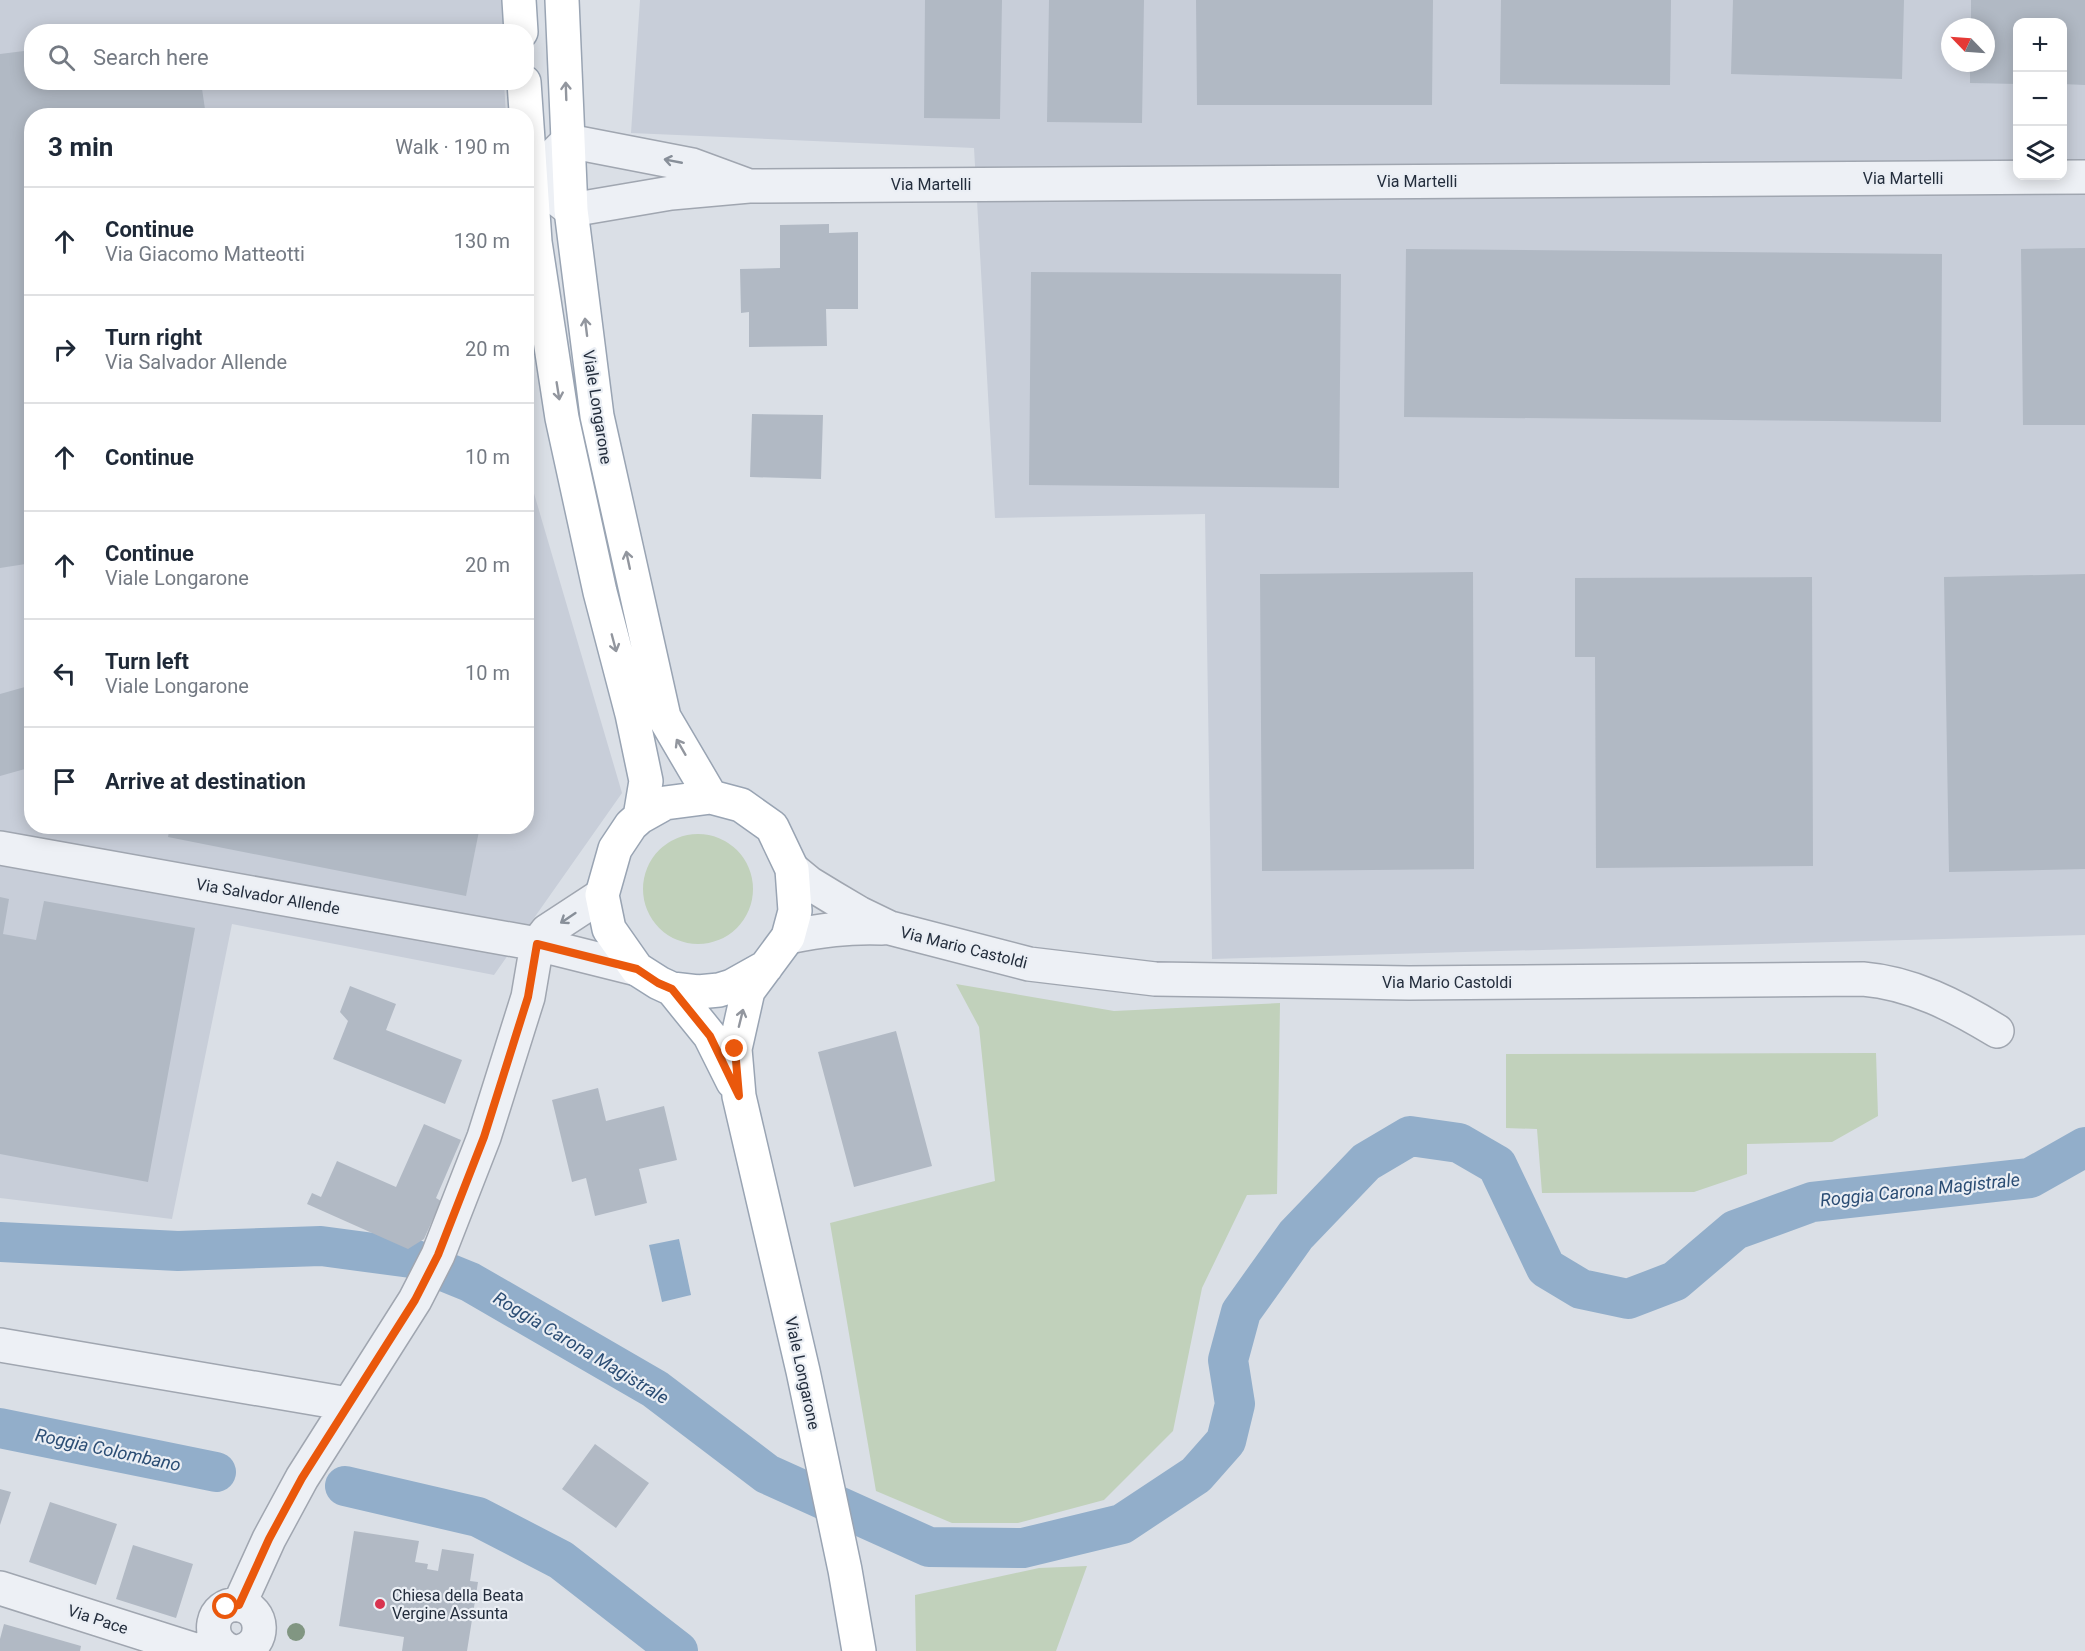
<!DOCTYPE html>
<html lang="en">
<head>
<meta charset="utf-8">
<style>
  :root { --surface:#fff; --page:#f2f2f3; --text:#1f2937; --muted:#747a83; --line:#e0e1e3 }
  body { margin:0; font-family:Roboto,sans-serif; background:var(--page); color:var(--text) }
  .controls { position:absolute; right:18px; top:18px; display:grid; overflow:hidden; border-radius:12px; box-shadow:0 3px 15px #0003 }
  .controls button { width:54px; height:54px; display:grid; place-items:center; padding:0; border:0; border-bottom:2px solid var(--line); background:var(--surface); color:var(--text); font:30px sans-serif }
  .compass { position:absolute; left:1941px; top:18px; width:54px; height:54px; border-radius:50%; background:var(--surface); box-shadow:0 3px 15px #0003; rotate:295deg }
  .stop { position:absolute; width:18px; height:18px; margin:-14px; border:4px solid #ea580c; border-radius:50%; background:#fff }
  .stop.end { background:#ea580c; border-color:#fff; box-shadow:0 2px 6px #0008 }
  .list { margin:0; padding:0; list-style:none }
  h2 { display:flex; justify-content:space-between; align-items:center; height:78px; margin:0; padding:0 24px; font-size:26px }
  h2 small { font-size:20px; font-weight:400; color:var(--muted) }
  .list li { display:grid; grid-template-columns:39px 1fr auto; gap:18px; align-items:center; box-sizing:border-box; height:108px; padding:0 24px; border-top:2px solid var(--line) }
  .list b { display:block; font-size:22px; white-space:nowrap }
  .list p { margin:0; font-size:20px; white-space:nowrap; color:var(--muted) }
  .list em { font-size:20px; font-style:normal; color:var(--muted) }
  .icon { flex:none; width:33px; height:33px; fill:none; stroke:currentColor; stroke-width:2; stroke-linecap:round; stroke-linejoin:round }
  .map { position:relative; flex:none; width:2085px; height:1651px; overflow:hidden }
  .search { position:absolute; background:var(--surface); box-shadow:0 3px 15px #0003; left:24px; top:24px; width:510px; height:66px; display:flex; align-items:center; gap:15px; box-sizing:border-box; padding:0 21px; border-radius:24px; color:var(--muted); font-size:22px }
  .panel { position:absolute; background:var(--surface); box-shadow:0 3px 15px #0003; left:24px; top:108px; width:510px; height:726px; border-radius:24px }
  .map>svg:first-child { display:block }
</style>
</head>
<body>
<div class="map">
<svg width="2085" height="1651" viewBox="0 0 2085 1651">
  <rect width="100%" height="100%" fill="#dadfe6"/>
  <path fill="#c8ced9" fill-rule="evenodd" d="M0 0H505V31L32 32V82L504 83 506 115 32 116V826H526L527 409 533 490 622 793 494 975 232 924 172 1219 0 1198Z
    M640 0H2085V935L1212 959 1205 514 995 518 974 148 631 133ZM2018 22H2062V176H2018ZM1950 27H1986V63H1950Z"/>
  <path fill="#c1d1bb" d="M643 889a55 55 0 1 1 110 0a55 55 0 1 1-110 0Z
    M956 984 1114 1011 1280 1003 1277 1194 1247 1195 1202 1288 1173 1431 1104 1500 1018 1523H952L876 1491 830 1223 995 1181 979 1027Z
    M1876 1053 1878 1116 1832 1142 1747 1144V1174L1694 1192 1542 1193 1537 1129 1506 1128V1054Z
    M1087 1566 1056 1651H916L915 1595 1039 1568Z"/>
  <path fill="#92aeca" d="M679 1239 691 1295 662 1302 649 1245Z"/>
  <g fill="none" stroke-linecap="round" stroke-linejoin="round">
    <path stroke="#92aeca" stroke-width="40" d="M0 1242 178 1251 321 1246 411 1258 470 1282 655 1389 767 1474 929 1547 1023 1548 1122 1524 1196 1475 1226 1441 1235 1404 1228 1360 1241 1312 1296 1235 1366 1162 1410 1136 1459 1143 1497 1165 1546 1268 1581 1289 1628 1299 1675 1281 1735 1230 1812 1202 2030 1178 2085 1147
      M0 1428 216 1472
      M345 1486 478 1517 561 1560 678 1651"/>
  </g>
  <path fill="#b1b9c4" d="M925 0H1002L1000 119 924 118Z
    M1049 0H1144L1142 123 1047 122Z
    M1196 0H1433L1432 105H1197Z
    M1501 0H1671L1670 85 1500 84Z
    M1733 0H1904L1902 79 1731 74Z
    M1971 0H2085V85L2062 84V22H2018V84L1970 83V63H1986V27H1971Z
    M32 50V82H201L206 116H32V563L0 568V54Z
    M829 224V233L858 232V309H826L827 346 749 347V312L741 313 740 269 780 268V225Z
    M2085 248V425H2023L2021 249Z
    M1406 249 1942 254 1941 422 1404 417Z
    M1031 272 1341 274 1339 488 1029 485Z
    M752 414 823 415 821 479 750 477Z
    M1473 572 1474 869 1262 871 1260 574Z
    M2085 574V869L1949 872 1944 577Z
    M1812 577 1813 866 1596 868 1595 657H1575V578Z
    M32 685V767L0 776V694Z
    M170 826H480L466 896 168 837Z
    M0 897 9 899 3 934 36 940 44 901 195 928 148 1182 0 1154Z
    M350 986 396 1004 386 1030 462 1060 445 1104 333 1059 348 1021 340 1012Z
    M896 1031 932 1166 854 1187 818 1052Z
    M598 1088 606 1121 664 1106 677 1160 639 1169 647 1203 595 1216 586 1178 572 1182 552 1100Z
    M424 1124 461 1140 436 1198 441 1201 424 1239 408 1249 307 1204 312 1193 321 1197 337 1161 396 1187Z
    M595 1444 649 1483 616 1528 562 1489Z
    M0 1489 11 1492 0 1525Z
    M50 1502 117 1524 96 1585 29 1562Z
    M354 1531 419 1541 415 1562 428 1564 427 1569 438 1571 442 1549 474 1554 470 1581 478 1582 467 1651H402L404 1637 339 1626Z
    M133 1545 193 1564 176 1618 116 1599Z
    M4 1624 81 1646 80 1651H0V1639Z"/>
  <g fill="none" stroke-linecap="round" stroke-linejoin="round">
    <defs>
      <path id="minor" d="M749 186 692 165 568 141 531 178 571 210 671 193 749 186 2085 177
        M0 848 537 944 637 969
        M792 869 809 883 832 897 859 913 890 928 1029 964 1155 979 1409 983 1863 979C1912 983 1956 1006 1997 1031
        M788 937C822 930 847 927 882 928
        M0 1345 348 1404
        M0 1588 195 1650
        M239 1605 269 1539 302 1478 415 1300 438 1255 484 1137 528 997 537 944 547 931 602 895
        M231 1651C203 1641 211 1601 239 1605 265 1609 266 1645 241 1651"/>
      <path id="major" d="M519 0 521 32
        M562 0 571 210 597 416 664 717 711 797
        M524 82 535 242 562 418 600 592 632 714 646 781 640 817
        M766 967 732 986 719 990 698 992 672 989 659 983 637 969 609 929 602 895 615 849 631 825 640 817 665 803 711 797 741 805 772 827 792 869 795 911 788 937 748 991 735 1049 739 1096 803 1371 845 1570 859 1651
        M672 989 710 1036 733 1082"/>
    </defs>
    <use href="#minor" stroke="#a0a6b0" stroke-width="36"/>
    <use href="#major" stroke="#99a4b3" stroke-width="36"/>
    <use href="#minor" stroke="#edf0f5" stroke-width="33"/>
    <use href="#major" stroke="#fff" stroke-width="33"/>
  </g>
  <circle fill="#819682" cx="296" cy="1632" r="9"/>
  <defs><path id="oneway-shaft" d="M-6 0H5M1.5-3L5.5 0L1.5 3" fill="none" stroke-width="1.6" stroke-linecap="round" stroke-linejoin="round" transform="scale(1.5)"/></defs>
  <g stroke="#92969e">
    <use href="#oneway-shaft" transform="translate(566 91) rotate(-92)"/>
    <use href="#oneway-shaft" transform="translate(586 327) rotate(-97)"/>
    <use href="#oneway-shaft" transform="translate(558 391) rotate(81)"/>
    <use href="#oneway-shaft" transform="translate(628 560) rotate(-102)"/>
    <use href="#oneway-shaft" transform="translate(614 643) rotate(75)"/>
    <use href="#oneway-shaft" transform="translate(681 747) rotate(-120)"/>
    <use href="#oneway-shaft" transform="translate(741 1018) rotate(-76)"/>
  </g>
  <g stroke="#888f99">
    <use href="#oneway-shaft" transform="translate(673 161) rotate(-169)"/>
    <use href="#oneway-shaft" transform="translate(568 918) rotate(146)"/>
  </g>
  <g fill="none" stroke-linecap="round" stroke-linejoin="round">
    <path stroke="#ea580c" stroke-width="8" d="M226 1607 239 1605 269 1539 302 1478 415 1300 438 1255 484 1137 528 997 537 944 637 969 658 983 672 989 710 1036 739 1096 735 1049"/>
  </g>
  <circle fill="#d8334f" stroke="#eaeef4" stroke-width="2" cx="380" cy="1604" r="6"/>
  <g text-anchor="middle" stroke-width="4.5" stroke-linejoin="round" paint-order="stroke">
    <g font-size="16" fill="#242e3d" stroke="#eaeef4">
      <text x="1903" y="184">Via Martelli</text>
      <text x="1417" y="187">Via Martelli</text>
      <text x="931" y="190">Via Martelli</text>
      <text transform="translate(598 407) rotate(81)" y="6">Viale Longarone</text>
      <text transform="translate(268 896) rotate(10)" y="6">Via Salvador Allende</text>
      <text transform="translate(964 947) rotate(14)" y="6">Via Mario Castoldi</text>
      <text x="1447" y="988">Via Mario Castoldi</text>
      <text transform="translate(803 1373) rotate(78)" y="6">Viale Longarone</text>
      <text transform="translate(98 1619) rotate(18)" y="6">Via Pace</text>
    </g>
    <g font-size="16" fill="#242e3d" stroke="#eaeef4" text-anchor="start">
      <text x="392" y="1601">Chiesa della Beata<tspan x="392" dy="18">Vergine Assunta</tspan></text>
    </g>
    <g font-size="18" font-style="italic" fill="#2b4d74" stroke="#eaeef4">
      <text transform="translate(1920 1190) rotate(-6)" y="6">Roggia Carona Magistrale</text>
      <text transform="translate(581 1348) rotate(31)" y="6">Roggia Carona Magistrale</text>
      <text transform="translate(108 1450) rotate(12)" y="6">Roggia Colombano</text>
    </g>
  </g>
</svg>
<div class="controls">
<button>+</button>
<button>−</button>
<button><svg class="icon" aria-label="layers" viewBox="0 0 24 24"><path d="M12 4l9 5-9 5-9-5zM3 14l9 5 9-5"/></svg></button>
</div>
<svg class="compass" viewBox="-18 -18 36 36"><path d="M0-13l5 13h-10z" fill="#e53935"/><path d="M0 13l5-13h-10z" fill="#747a83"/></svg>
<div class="stop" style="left:226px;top:1607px"></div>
<div class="stop end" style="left:735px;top:1049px"></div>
<div class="search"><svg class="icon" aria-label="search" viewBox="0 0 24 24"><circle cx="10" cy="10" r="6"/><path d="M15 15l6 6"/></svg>Search here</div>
<section class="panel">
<h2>3 min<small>Walk · 190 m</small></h2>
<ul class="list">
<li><svg class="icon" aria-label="ahead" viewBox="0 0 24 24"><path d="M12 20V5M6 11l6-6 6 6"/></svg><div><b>Continue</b><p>Via Giacomo Matteotti</p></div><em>130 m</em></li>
<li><svg class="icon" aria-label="right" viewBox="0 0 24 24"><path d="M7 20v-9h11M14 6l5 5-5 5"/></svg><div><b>Turn right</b><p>Via Salvador Allende</p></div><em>20 m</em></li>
<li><svg class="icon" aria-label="ahead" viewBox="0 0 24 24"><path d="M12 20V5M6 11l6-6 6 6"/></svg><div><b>Continue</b></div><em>10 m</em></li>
<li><svg class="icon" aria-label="ahead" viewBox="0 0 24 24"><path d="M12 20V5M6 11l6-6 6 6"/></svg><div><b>Continue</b><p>Viale Longarone</p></div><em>20 m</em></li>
<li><svg class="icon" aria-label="left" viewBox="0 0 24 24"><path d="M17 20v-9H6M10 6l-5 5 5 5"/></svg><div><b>Turn left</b><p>Viale Longarone</p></div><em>10 m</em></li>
<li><svg class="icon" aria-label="arrive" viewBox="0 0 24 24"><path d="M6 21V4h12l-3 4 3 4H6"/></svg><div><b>Arrive at destination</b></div></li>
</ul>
</section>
</div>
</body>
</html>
